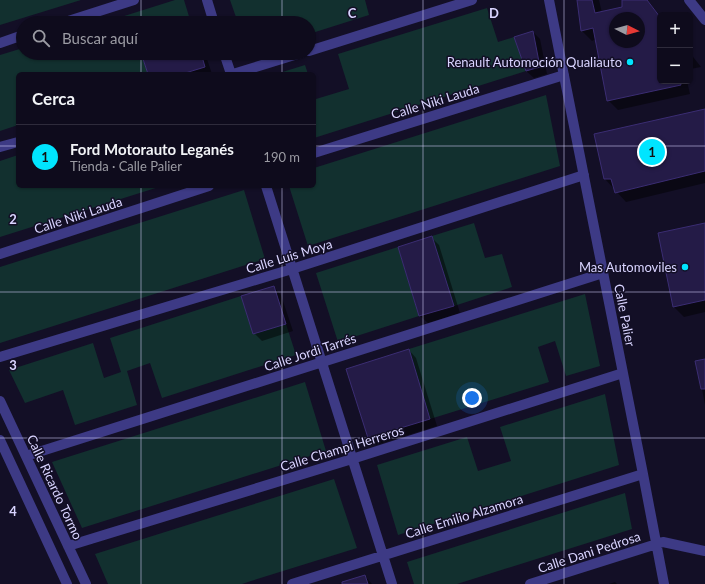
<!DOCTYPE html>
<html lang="es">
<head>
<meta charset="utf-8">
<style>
  :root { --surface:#0e0b1c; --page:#171425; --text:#f1f3f6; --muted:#9b9ba3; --line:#2e2b3b; --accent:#00e5ff }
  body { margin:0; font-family:Lato,sans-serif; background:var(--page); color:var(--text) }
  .controls { position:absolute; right:12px; top:12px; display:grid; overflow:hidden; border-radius:6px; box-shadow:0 1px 3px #0004 }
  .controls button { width:36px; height:36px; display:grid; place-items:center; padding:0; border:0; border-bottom:1px solid var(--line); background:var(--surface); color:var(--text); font:20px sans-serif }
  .compass { position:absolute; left:609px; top:12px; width:36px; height:36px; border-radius:50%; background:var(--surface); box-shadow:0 1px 3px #0004; rotate:96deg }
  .you { position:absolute; left:472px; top:398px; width:14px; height:14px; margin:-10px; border:3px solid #fff; border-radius:50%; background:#1a73e8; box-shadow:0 0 0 6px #1a73e833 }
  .badge { display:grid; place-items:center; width:26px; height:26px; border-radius:50%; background:var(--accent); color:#111; font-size:13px; font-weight:700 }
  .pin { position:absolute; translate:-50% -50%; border:2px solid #fff; box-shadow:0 1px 4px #0006 }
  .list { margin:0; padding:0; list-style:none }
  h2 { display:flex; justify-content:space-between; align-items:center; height:52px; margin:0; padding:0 16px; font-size:17px }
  h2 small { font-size:13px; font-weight:400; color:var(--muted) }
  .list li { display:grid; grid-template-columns:26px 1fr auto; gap:12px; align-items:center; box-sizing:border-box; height:64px; padding:0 16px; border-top:1px solid var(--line) }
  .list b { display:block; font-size:15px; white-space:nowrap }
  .list p { margin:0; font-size:13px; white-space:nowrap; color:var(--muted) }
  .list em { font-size:13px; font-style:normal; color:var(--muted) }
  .icon { flex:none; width:22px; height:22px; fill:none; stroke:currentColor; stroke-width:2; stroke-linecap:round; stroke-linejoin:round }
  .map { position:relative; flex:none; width:705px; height:584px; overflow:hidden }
  .search { position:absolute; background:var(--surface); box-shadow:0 1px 3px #0004; left:16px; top:16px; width:300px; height:44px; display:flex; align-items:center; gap:10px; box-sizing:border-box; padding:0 14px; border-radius:22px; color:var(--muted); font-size:15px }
  .panel { position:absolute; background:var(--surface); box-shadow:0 1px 3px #0004; left:16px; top:72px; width:300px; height:116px; border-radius:6px }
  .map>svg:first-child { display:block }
</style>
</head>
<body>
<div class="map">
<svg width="705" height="584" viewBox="0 0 705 584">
  <rect width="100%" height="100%" fill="#130f26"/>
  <path fill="#12302f" d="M0 0H81L0 25Z
    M175 0H184L191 23H102Z
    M230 0H365L369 15 309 34V23H238Z
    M487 8 498 42 514 37 526 71 314 138V93L316 99 349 89 338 54Z
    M23 48V53H141L148 74H18V125L0 131V55Z
    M305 65 308 74H276Z
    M546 95 560 166 308 246 289 186H314V168Z
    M18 155V186H162L0 237V161Z
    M244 190 265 259 0 343V267Z
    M474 223 485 258 502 254 512 287 454 306 432 236Z
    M398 247 419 316 338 342 316 273Z
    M585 294 600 366 566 376 555 341 538 347 549 382 430 419 409 349Z
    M241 296 286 324 296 355 162 398 150 363 127 371 137 405 75 425 63 390 25 403 9 370 93 343 104 378 121 372 110 338Z
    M305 382 326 451 82 528 52 462Z
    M605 394 619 465 398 535 377 465 467 437 478 471 511 461 500 427Z
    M334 479 357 548 251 581 242 584H108L95 554Z
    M625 493 632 529 457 584H414L407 562Z"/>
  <path fill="#0007" fill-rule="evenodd" d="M578 0H599L602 13 623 8V0H647L660 16V81H687L690 94 618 110 608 100 596 39 592 41 582 31ZM615 18H639V42H615Z
    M533 32 540 39 547 74 534 78 526 71Z
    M143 53H205L212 74H149Z
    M690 53 701 67 690 69Z
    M705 110V183L626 202 605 179Z
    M705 224V312L684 317 674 307Z
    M432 238 439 245 460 313 428 323 420 316 399 248Z
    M274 287 281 295 293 331 262 341 254 333Z
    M409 350 416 358 437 426 376 445 369 438Z
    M705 360V405L697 362Z
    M365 576 372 584H339Z
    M615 582 617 584H609Z"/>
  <path fill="#241b47" stroke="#3b2d73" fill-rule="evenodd" d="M577 0H592L595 13 622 7V0H647L660 17V81H680L681 85 607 101 593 28 581 31ZM615 18H639V42H615Z
    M533 31 540 67 526 71 514 37Z
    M141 53H201L205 67 182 74H148Z
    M705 109V171L615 193 611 179H604L594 134Z
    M705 223V300L673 307 658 233Z
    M432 236 454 306 419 316 398 247Z
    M274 286 286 324 253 334 241 296Z
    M409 349 430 419 368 438 346 369Z
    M705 359V389H701L695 361Z
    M365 575 368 584H342V582Z"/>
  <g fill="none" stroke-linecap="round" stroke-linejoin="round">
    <path stroke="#3d3a85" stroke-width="10" d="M207 0 214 23
      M549 0 643 474 664 584
      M689 0 705 20
      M62 23 134 0
      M0 43 23 35
      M309 51 472 0
      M224 53 231 74
      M233 74 301 53
      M0 147 18 142
      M314 153 564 75
      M266 186 392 584
      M0 254 209 186
      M0 357 292 269 584 175
      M0 401 86 584
      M0 440 67 584
      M26 456 603 273
      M68 546 352 459 623 373
      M292 584 643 474
      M530 584 663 542 705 551"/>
  </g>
  <path fill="none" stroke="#d9d4ff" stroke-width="1" stroke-opacity="0.55" d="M141 0V23M282 0V23M423 0V584M564 0V584M141 53V74M282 53V74M0 146H18M314 146H705M141 186V584M282 186V584M0 292H705M0 438H705"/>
  <g fill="#00e5ff" stroke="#130f26" stroke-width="1.5">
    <circle cx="630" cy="62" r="4"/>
    <circle cx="685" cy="267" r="4"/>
  </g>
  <g text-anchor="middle" stroke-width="3" stroke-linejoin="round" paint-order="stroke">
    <g font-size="13" fill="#d9d4ff" stroke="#130f26" text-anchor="end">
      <text x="622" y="67">Renault Automoción Qualiauto</text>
      <text x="677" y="272">Mas Automoviles</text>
    </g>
    <g font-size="13" fill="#d9d4ff" stroke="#130f26">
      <text transform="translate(435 101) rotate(-17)" y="5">Calle Niki Lauda</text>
      <text transform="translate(78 215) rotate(-18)" y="5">Calle Niki Lauda</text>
      <text transform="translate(289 256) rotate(-17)" y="5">Calle Luis Moya</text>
      <text transform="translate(625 315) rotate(79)" y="5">Calle Palier</text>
      <text transform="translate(310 352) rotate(-18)" y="5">Calle Jordi Tarrés</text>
      <text transform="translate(342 448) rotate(-17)" y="5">Calle Champi Herreros</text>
      <text transform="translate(55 487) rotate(65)" y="5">Calle Ricardo Tormo</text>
      <text transform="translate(464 516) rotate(-17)" y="5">Calle Emilio Alzamora</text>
      <text transform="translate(589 552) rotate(-18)" y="5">Calle Dani Pedrosa</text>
    </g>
  </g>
  <g font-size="13" text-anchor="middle" font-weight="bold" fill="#d9d4ff" stroke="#130f26" stroke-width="3" stroke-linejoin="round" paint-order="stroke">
    <text x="352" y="18">C</text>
    <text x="494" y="18">D</text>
    <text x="13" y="224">2</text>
    <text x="13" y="370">3</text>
    <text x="13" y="516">4</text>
  </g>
</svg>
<div class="controls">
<button>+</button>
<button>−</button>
</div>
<svg class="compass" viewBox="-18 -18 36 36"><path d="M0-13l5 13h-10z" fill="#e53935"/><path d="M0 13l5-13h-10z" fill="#9b9ba3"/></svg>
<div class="you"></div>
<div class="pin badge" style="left:652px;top:152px">1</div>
<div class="search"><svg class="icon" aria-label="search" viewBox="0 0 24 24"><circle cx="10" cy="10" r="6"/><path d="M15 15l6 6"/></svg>Buscar aquí</div>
<section class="panel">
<h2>Cerca<small></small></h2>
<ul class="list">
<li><span class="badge">1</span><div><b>Ford Motorauto Leganés</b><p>Tienda · Calle Palier</p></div><em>190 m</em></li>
</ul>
</section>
</div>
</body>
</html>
